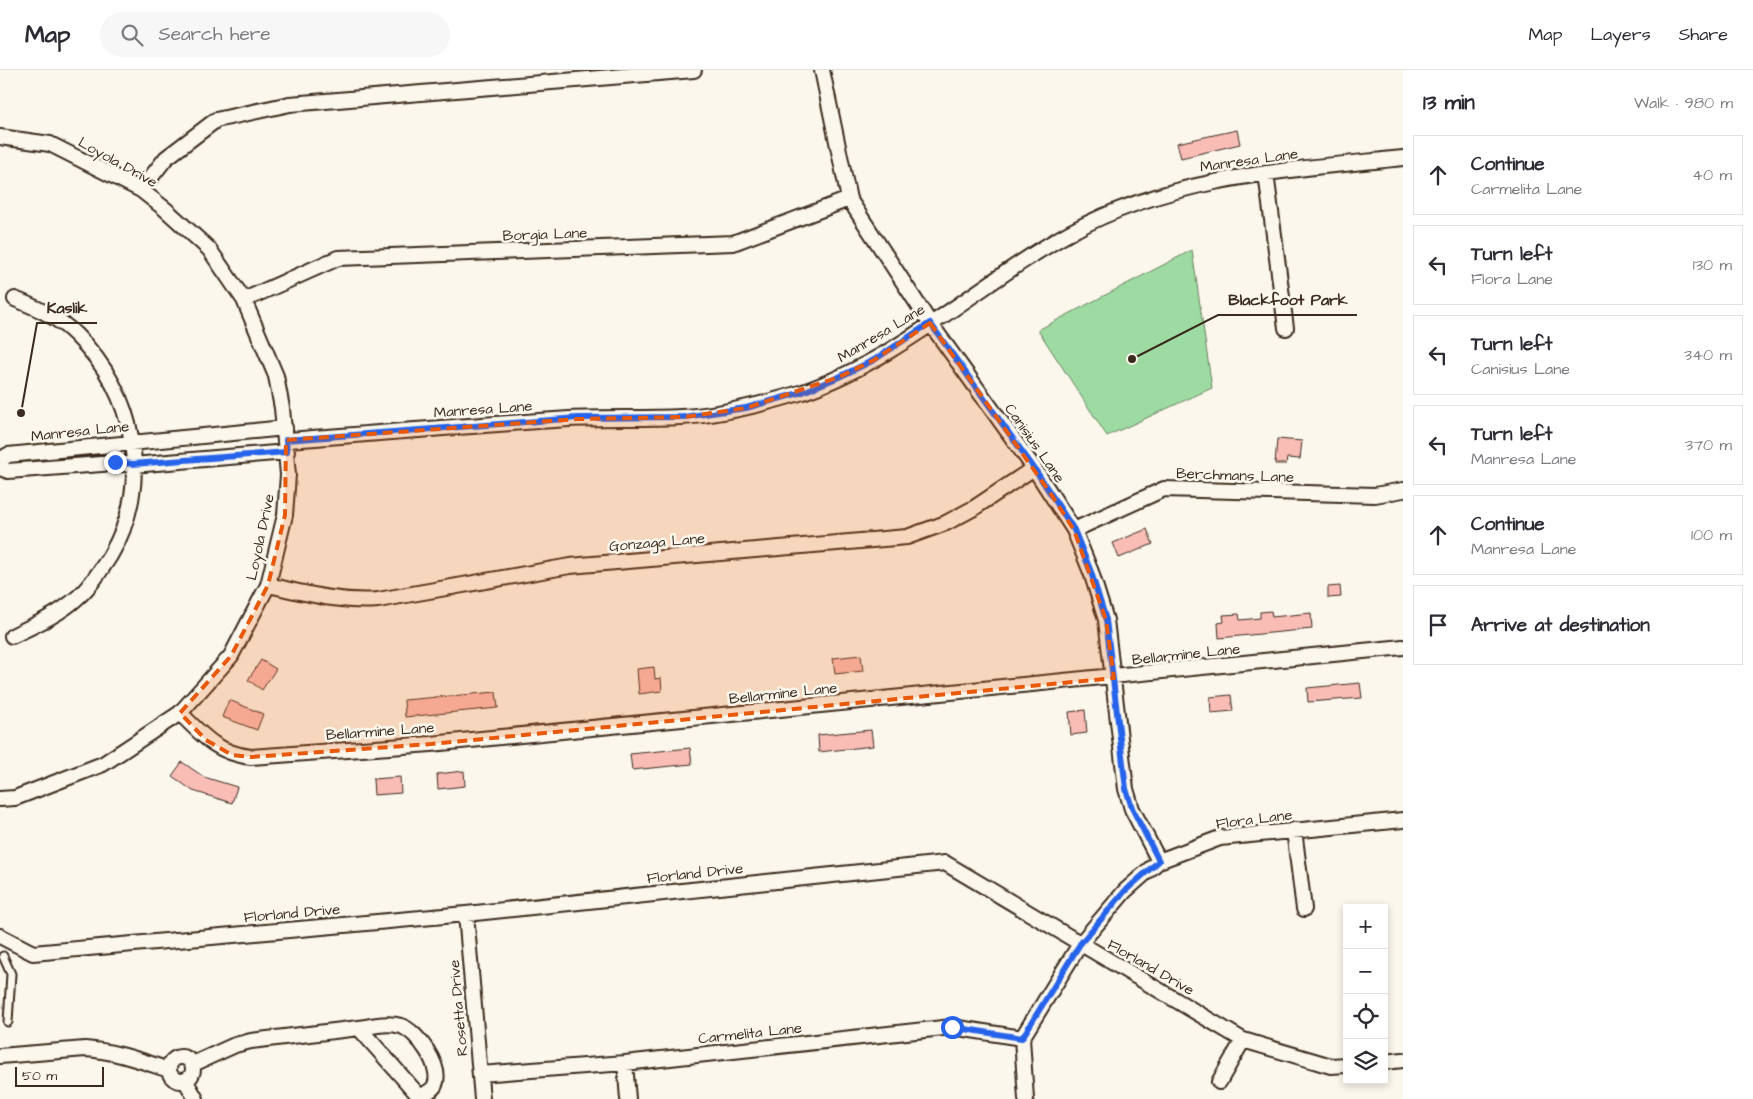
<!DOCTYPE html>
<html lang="en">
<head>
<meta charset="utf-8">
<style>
  :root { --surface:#fff; --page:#f7f7f7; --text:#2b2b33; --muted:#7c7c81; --line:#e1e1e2 }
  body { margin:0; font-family:"Architects Daughter",sans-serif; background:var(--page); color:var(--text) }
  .controls { position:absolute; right:15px; bottom:15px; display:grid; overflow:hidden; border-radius:0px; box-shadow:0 2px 8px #0003 }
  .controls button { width:45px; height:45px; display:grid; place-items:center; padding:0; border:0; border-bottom:1px solid var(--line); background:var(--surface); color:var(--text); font:25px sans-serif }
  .scale { position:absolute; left:15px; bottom:12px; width:89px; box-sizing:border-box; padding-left:5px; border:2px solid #3b2a1e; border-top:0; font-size:14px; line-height:18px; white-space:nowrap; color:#3b2a1e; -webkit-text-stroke:4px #fbf7ec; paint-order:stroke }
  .stop { position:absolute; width:15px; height:15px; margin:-11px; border:4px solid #2563eb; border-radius:50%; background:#fff }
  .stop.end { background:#2563eb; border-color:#fff; box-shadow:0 1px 5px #0008 }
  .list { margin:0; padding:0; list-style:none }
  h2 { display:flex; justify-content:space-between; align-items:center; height:65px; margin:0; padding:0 20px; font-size:21px }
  h2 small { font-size:16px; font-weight:400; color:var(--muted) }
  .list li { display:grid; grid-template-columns:32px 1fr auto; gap:15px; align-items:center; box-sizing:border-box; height:80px; margin:0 10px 10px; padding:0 10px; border:1px solid var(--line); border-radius:0px }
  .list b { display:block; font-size:19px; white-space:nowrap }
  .list p { margin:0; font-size:16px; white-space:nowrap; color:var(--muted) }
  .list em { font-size:16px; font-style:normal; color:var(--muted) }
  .icon { flex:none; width:28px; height:28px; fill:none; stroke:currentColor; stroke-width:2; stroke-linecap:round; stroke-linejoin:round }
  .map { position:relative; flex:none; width:1403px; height:1029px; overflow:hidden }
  header { display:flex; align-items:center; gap:30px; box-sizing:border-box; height:70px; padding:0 25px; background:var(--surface); border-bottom:1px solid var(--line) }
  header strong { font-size:24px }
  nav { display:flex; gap:28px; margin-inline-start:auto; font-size:18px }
  .search { width:350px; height:45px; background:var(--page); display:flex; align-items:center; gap:12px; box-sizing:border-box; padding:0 18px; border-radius:28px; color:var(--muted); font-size:19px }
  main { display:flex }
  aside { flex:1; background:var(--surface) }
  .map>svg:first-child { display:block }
</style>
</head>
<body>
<header>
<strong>Map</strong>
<div class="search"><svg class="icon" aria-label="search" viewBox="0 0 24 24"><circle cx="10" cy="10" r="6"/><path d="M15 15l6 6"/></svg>Search here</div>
<nav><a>Map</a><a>Layers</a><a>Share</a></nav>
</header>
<main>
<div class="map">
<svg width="1403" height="1029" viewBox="0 0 1403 1029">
  <rect width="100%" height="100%" fill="#fbf7ec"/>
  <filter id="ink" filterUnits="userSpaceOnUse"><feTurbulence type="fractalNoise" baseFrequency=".02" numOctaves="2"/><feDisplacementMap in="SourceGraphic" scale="10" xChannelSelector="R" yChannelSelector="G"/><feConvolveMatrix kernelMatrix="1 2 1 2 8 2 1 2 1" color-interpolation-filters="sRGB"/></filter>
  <g filter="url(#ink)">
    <path fill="#9ddba3" stroke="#6c8260" d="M1192 180 1212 318 1107 366 1038 260Z"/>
    <path fill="#f9bdb6" stroke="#3b2a1e" d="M1237 60 1240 74 1181 88 1177 73Z
      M1277 369 1302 371 1300 389 1287 388 1286 394H1275Z
      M1147 459 1153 474 1119 488 1113 473Z
      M1340 516 1341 527 1328 528V517Z
      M1271 541 1272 547 1311 543 1312 559 1219 568 1218 553 1224 552 1223 545 1239 544 1240 550 1260 548V542Z
      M861 585 863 601 835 604 833 588Z
      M261 590 276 599 262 620 248 610Z
      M654 597 655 609 661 608 662 621 639 624 637 599Z
      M1360 613 1362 628 1308 632 1307 618Z
      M496 622 498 638 405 647 404 630Z
      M1231 625 1233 641 1211 643 1210 627Z
      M229 630 263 644 257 660 222 647Z
      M1085 640 1087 663 1071 665 1069 642Z
      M871 660 873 676 819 682 818 665Z
      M690 678 692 694 632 700 630 684Z
      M182 692 204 707 237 717 232 733 193 721 172 706Z
      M464 701 465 716 438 719 437 704Z
      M400 707 401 723 374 725 373 709Z"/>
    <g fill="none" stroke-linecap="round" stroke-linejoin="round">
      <defs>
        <path id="service" d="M3 886 11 904 8 952"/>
        <path id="minor" d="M822 0 849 129 930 253 1034 398 1074 460 1091 502 1106 550 1126 719 1132 739 1159 791
          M0 67 50 74 141 120 165 139 209 179 244 230 276 306 282 338 288 405 285 445 268 515 231 586 180 643 103 694 15 728 0 729
          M1266 103 1286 258
          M141 120 166 88 216 50 290 34 694 0
          M244 230 338 188 733 173 849 129
          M286 370C381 363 475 355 569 349 607 347 644 349 681 347 722 345 764 334 803 322 902 288 980 212 1071 162 1173 106 1290 100 1403 88
          M0 390 8 385 285 358
          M0 398 8 401 115 393 133 395 287 382
          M1074 460 1164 419 1375 425 1403 420
          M268 515C305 523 340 533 378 530L570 496 907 467 946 453 974 438 1034 398
          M12 566C35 555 58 545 77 528 90 517 101 500 110 486 153 413 136 324 76 265 58 247 37 238 15 229
          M180 643C203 666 217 683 251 687L431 674 1403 577
          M1294 760 1304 839
          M466 844 482 1029
          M0 866 33 883 466 844 945 793 1243 970 1331 996 1347 995
          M0 986 85 979C115 981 142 991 169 1000
          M169 999a12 12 0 1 1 24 0a12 12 0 1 1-24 0Z
          M1384 992 1403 990
          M625 993 628 1029
          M193 994 235 975 251 971 359 958 420 1027C425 1024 433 1020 435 1015 443 997 417 961 401 956 387 952 372 956 359 958
          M480 1004 625 993 952 957 1022 968
          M185 1010 196 1029
          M1219 1012 1243 970
          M1026 1029 1022 968 1080 874 1125 821 1159 791 1220 768 1403 750"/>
      </defs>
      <use href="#service" stroke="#3b2a1e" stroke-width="11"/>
      <use href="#minor" stroke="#3b2a1e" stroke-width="18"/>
      <use href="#service" stroke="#fbf7ec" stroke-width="7"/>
      <use href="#minor" stroke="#fbf7ec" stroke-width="14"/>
    </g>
  </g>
  <g fill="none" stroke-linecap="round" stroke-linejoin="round" filter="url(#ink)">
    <path stroke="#2563eb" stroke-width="6" d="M115 392 133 394 287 382 286 370 578 348 684 347 746 338 803 322 839 307 874 290 930 253 1034 398 1074 460 1091 502 1106 550 1126 719 1132 738 1159 791 1125 821 1080 874 1022 968 952 957"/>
  </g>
  <path fill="#e8590c" fill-opacity="0.2" stroke="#e8590c" stroke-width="4" stroke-dasharray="10 6" stroke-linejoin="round" d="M930 253 1051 424 1074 460 1106 550 1114 608 431 674 251 687 232 685 206 670 180 643 231 586 268 515 285 445 286 370 578 349 685 347 746 338 839 307 874 290Z"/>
  <g text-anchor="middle" stroke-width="5" stroke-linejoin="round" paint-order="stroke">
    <g font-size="15" fill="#3b2a1e" stroke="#fbf7ec">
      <text transform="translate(1249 90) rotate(-8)" y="5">Manresa Lane</text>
      <text transform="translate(118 92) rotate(29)" y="5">Loyola Drive</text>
      <text transform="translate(545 164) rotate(-2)" y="5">Borgia Lane</text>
      <text transform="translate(881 263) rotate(-31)" y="5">Manresa Lane</text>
      <text transform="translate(483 339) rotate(-4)" y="5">Manresa Lane</text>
      <text transform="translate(80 361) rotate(-6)" y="5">Manresa Lane</text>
      <text transform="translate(1035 373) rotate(55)" y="5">Canisius Lane</text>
      <text transform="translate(1235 405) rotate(2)" y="5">Berchmans Lane</text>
      <text transform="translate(260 467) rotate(-78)" y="5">Loyola Drive</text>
      <text transform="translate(657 472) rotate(-5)" y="5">Gonzaga Lane</text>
      <text transform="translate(1186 584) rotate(-6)" y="5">Bellarmine Lane</text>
      <text transform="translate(783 623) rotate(-6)" y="5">Bellarmine Lane</text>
      <text transform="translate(380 661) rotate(-4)" y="5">Bellarmine Lane</text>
      <text transform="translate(1254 749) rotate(-7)" y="5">Flora Lane</text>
      <text transform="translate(695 803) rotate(-6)" y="5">Florland Drive</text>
      <text transform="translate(292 843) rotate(-5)" y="5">Florland Drive</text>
      <text transform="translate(1151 897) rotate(30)" y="5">Florland Drive</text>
      <text transform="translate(458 938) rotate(-95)" y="5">Rosetta Drive</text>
      <text transform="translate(750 963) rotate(-6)" y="5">Carmelita Lane</text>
    </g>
  </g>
  <path fill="none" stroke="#3b2a1e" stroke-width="2" d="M1132 289L1218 245H1357M21 343L37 253H97"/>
  <g fill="#3b2a1e" stroke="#fbf7ec" stroke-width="2">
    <circle cx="1132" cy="289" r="5"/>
    <circle cx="21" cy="343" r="5"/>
  </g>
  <g font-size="16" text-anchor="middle" font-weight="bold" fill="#3b2a1e" stroke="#fbf7ec" stroke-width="5" stroke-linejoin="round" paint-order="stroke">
    <text x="1288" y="235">Blackfoot Park</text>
    <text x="67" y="243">Kaslik</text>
  </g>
</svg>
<div class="controls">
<button>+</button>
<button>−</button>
<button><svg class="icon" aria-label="locate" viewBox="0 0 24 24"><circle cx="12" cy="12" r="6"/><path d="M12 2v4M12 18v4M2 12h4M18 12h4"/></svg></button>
<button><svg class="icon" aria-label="layers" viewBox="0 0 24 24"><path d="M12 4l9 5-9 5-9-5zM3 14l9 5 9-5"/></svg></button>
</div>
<div class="scale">50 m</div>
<div class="stop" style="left:952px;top:957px"></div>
<div class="stop end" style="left:115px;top:392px"></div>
</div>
<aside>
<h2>13 min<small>Walk · 980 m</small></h2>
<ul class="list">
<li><svg class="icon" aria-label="ahead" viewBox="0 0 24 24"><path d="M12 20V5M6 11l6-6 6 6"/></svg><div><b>Continue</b><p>Carmelita Lane</p></div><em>40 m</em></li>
<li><svg class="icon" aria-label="left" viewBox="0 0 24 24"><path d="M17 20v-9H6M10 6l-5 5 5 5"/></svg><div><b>Turn left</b><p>Flora Lane</p></div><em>130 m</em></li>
<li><svg class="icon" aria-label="left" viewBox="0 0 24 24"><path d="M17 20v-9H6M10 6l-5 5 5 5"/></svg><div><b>Turn left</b><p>Canisius Lane</p></div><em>340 m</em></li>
<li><svg class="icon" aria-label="left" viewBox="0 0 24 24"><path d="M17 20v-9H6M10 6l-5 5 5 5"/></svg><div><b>Turn left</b><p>Manresa Lane</p></div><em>370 m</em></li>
<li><svg class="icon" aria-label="ahead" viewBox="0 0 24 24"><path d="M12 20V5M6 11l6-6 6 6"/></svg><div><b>Continue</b><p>Manresa Lane</p></div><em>100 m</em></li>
<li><svg class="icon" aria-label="arrive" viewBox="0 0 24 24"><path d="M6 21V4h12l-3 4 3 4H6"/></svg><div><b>Arrive at destination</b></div></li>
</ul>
</aside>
</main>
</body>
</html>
